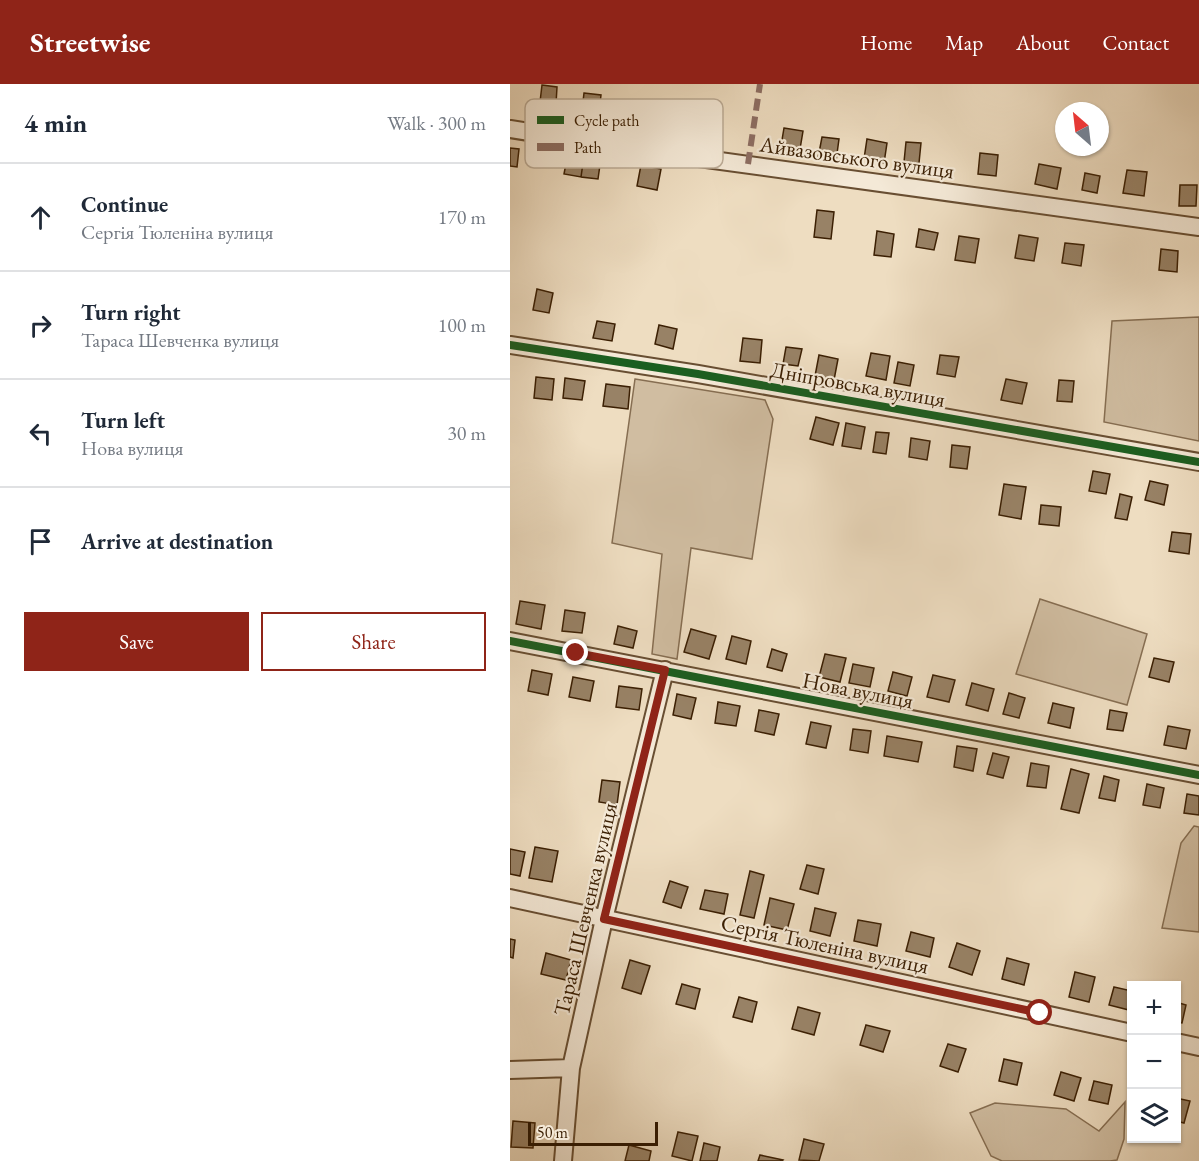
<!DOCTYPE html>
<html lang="en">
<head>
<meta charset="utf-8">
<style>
  :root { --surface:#fff; --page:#f6f6f7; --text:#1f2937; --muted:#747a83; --line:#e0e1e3; --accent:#8f2418 }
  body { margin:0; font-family:"EB Garamond",serif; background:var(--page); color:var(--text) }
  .controls { position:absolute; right:18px; bottom:18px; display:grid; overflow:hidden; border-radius:0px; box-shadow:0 2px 4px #0004 }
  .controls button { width:54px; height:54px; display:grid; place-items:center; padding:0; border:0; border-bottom:2px solid var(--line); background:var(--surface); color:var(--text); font:30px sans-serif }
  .compass { position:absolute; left:545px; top:18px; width:54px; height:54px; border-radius:50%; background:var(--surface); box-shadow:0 2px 4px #0004; rotate:332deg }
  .scale { position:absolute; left:18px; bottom:15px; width:130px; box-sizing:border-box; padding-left:6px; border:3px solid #3b1f03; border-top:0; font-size:16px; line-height:21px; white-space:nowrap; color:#3b1f03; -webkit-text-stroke:4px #f4e9d7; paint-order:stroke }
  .stop { position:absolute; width:18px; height:18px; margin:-14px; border:4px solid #8f2418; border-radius:50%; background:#fff }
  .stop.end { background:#8f2418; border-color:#fff; box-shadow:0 2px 6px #0008 }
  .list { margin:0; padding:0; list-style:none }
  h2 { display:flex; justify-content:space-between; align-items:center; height:78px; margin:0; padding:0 24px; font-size:26px }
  h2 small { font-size:20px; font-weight:400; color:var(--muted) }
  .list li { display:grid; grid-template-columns:39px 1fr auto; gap:18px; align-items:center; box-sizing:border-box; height:108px; padding:0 24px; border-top:2px solid var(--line) }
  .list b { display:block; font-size:22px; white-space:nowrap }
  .list p { margin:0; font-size:20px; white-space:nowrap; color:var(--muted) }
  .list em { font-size:20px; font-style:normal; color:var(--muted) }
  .actions { display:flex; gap:12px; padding:18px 24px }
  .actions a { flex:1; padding:14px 0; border:2px solid var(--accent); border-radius:0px; text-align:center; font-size:21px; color:var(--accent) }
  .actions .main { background:var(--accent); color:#fff }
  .icon { flex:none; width:33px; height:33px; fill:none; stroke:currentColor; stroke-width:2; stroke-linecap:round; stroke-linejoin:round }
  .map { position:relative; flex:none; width:689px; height:1077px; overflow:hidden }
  header { display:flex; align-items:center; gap:36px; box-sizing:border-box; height:84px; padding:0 30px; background:var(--accent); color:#fff }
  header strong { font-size:28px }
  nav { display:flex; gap:33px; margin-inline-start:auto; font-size:21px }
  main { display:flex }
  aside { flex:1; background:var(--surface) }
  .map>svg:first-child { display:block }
</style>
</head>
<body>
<header>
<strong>Streetwise</strong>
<nav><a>Home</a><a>Map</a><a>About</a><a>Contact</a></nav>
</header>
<main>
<aside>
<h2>4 min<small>Walk · 300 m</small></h2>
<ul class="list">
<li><svg class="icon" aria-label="ahead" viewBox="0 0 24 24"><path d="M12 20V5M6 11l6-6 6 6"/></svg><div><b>Continue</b><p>Сергія Тюленіна вулиця</p></div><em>170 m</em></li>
<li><svg class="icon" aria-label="right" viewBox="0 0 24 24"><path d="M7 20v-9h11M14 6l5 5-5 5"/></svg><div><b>Turn right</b><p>Тараса Шевченка вулиця</p></div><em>100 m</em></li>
<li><svg class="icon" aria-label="left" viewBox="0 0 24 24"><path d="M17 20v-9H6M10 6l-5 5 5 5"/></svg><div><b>Turn left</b><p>Нова вулиця</p></div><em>30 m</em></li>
<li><svg class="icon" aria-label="arrive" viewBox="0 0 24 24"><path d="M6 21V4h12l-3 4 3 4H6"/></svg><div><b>Arrive at destination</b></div></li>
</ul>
<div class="actions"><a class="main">Save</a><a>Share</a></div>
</aside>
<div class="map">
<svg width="689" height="1077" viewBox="0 0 689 1077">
  <rect width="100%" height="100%" fill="#eeddc1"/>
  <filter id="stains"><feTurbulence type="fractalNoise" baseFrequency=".00333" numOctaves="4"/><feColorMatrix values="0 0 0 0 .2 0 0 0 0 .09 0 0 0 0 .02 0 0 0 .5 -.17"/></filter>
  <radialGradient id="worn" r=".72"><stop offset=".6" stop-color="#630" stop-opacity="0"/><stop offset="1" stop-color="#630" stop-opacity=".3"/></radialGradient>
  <path fill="#d0bda1" stroke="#866e52" stroke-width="1.5" d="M689 233V357L594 338 602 237Z
    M125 295 255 316 263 335 242 475 181 464 167 575 142 570 152 470 102 459Z
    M530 515 637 550 617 621 506 590Z
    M684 742 689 743V848L652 844 671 759Z
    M615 1018 614 1055 607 1076 600 1077H492L481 1072 460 1029 485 1019 556 1025 589 1047Z"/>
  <path fill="#988266" stroke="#3b1f03" stroke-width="1.5" d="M32 1 47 3 46 20 30 18Z
    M74 9 91 11 89 28 72 26Z
    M274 44 293 47 289 71 270 68Z
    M312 53 329 55 326 77 308 74Z
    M357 55 377 59 374 79 354 75Z
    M396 58 411 59 409 79 394 78Z
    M0 64 9 65 7 83 0 82Z
    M58 69 74 72 71 93 54 90Z
    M470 69 488 71 486 92 468 90Z
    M74 72 91 74 88 95 71 93Z
    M529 80 551 84 547 105 525 100Z
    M131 81 151 85 147 106 127 102Z
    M617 86 637 88 634 112 613 109Z
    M575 89 590 92 587 109 572 106Z
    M670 101H687L686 122H669Z
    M307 126 324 128 321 155 304 153Z
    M409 145 428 149 424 166 406 163Z
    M367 147 384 150 381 173 364 171Z
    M509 151 528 154 524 177 505 174Z
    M449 152 469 155 465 179 445 176Z
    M555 159 574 161 571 182 552 179Z
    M651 165 668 167 667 188 649 186Z
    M27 205 43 209 39 229 23 226Z
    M87 237 105 240 102 257 83 254Z
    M149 241 167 245 163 265 145 260Z
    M233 254 252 256 250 279 230 277Z
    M276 263 292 265 288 282 273 280Z
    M361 269 380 272 376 296 356 292Z
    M309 271 328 275 324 296 305 292Z
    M430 271 449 273 445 293 427 290Z
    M388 278 404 281 400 302 384 299Z
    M26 293 44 295 42 316 24 314Z
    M55 294 75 297 72 316 53 314Z
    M496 295 517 299 512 320 491 316Z
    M549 296 564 297 562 318 547 317Z
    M96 300 120 303 118 325 93 322Z
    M306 333 329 339 323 361 300 355Z
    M336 339 355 343 351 365 332 362Z
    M366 348 379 349 376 370 363 368Z
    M401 354 420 357 417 376 399 373Z
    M442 361 460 363 457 385 440 383Z
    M583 387 600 390 596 410 579 407Z
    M640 397 658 401 654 421 635 416Z
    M494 400 516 403 511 435 489 431Z
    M610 410 622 413 617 436 605 434Z
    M531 421 551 423 549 442 529 440Z
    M662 448 681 450 679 470 659 467Z
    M10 517 35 521 31 545 6 540Z
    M55 526 75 529 72 549 52 547Z
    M108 542 127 547 123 564 104 560Z
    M181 545 206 552 199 575 174 568Z
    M222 552 241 557 236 580 216 575Z
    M262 565 277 570 272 587 257 583Z
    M315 570 336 574 330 598 309 593Z
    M644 574 664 578 659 598 639 593Z
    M343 580 364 584 360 603 339 599Z
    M22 586 42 590 38 611 18 607Z
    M383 588 402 593 397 612 378 607Z
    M423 591 445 596 439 618 417 613Z
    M63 593 84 597 80 617 59 613Z
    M462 599 484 605 478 627 456 621Z
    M109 602 132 605 129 626 106 623Z
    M499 609 515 614 509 634 493 630Z
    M167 610 186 614 181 635 163 631Z
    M208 618 230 622 226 642 205 639Z
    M543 619 564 624 560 644 538 639Z
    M249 626 269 630 264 651 245 647Z
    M600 626 617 629 613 647 597 645Z
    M301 638 321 642 316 664 296 660Z
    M658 642 680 646 676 665 654 661Z
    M343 645 361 647 358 669 340 666Z
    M377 652 412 658 408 678 374 672Z
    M447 662 467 665 463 687 444 683Z
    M483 669 499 673 493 694 477 690Z
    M521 679 539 682 536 704 517 702Z
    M561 685 579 690 569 729 551 725Z
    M594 692 609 696 605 717 589 714Z
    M92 696 110 698 107 721 89 718Z
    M637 700 654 704 650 724 633 721Z
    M677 710 689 712V731L674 729Z
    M25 763 48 767 42 798 19 794Z
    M0 765 15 768 10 792 0 790Z
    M297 781 314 785 308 810 290 805Z
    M240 787 254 791 244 834 230 831Z
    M160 797 178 803 171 824 153 818Z
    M195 806 218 810 214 830 190 825Z
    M260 814 284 820 277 846 254 841Z
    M305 824 326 829 320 852 300 847Z
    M348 836 371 840 367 862 344 857Z
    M401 848 424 854 420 873 396 867Z
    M0 855 5 856 3 874 0 873Z
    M447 859 470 867 462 891 439 883Z
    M36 869 61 876 56 896 31 890Z
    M497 874 519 880 514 901 492 895Z
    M120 876 140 882 131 910 112 904Z
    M565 888 585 893 579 918 559 913Z
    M172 900 190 905 185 925 166 920Z
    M604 903 622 907V918L619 926 599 921Z
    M229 913 247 918 242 938 223 933Z
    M666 918 676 921 672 939 666 938Z
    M288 923 310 929 304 951 282 945Z
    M356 941 380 947 373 968 350 961Z
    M438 960 456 965 448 988 430 982Z
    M494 975 512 979 507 1001 489 997Z
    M551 988 571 994 564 1017 544 1011Z
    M584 997 602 1001 598 1020 579 1016Z
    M666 1014 680 1017 674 1039 666 1037Z
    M3 1037 25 1039 23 1064 1 1063Z
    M168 1048 188 1052 182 1077 162 1072Z
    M294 1055 314 1060 309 1077 289 1076Z
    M194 1059 210 1063 207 1077H190Z
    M119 1061 141 1067 139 1077H115Z
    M250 1071 273 1076 272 1077H248Z"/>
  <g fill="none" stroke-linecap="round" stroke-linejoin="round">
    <defs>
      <path id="street" d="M0 45 145 68 689 143
        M0 261 188 290 689 378
        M0 557 689 691
        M0 814 622 949
        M666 958 689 963
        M0 986 61 984
        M53 1077 61 984 94 835 155 586"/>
    </defs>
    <use href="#street" stroke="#684e32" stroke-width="20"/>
    <use href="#street" stroke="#f4e9d7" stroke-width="16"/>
    <path stroke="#8d6e63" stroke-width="6" stroke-dasharray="12 6" stroke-linecap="butt" d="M238 80 250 0"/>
    <defs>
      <path id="cycleway" d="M0 261 188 290 689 378
        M0 557 689 691"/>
    </defs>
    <use href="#cycleway" stroke="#f4e9d7" stroke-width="11"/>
    <use href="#cycleway" stroke="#1b5e20" stroke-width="8"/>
  </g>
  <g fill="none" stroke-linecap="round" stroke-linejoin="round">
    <path stroke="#8f2418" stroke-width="8" d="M66 569 155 586 94 835 530 929"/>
  </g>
  <g text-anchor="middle" stroke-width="4.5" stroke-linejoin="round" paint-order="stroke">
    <g font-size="22" fill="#3b1f03" stroke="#f4e9d7">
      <text transform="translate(347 73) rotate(8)" y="8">Айвазовського вулиця</text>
      <text transform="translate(348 300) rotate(10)" y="8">Дніпровська вулиця</text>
      <text transform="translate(348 606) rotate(11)" y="8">Нова вулиця</text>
      <text transform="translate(75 825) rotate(-77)" y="8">Тараса Шевченка вулиця</text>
      <text transform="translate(315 860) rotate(12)" y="8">Сергія Тюленіна вулиця</text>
    </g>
  </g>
  <rect x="15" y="15" width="198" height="69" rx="9" fill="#f4e9d7" stroke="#bcac97" stroke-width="1.5"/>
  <rect x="27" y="32" width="27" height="8" fill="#1b5e20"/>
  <rect x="27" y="59" width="27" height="8" fill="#8d6e63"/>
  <g font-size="16" fill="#3b1f03">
    <text x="64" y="42">Cycle path</text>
    <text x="64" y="69">Path</text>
  </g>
  <rect width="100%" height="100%" filter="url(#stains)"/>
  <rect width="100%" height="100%" fill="url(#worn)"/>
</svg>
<div class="controls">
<button>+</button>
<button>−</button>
<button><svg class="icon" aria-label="layers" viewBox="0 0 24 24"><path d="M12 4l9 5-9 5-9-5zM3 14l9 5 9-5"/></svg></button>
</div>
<svg class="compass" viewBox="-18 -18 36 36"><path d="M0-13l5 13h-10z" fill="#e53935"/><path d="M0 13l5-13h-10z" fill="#747a83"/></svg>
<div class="scale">50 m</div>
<div class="stop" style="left:530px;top:929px"></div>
<div class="stop end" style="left:66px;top:569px"></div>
</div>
</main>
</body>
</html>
